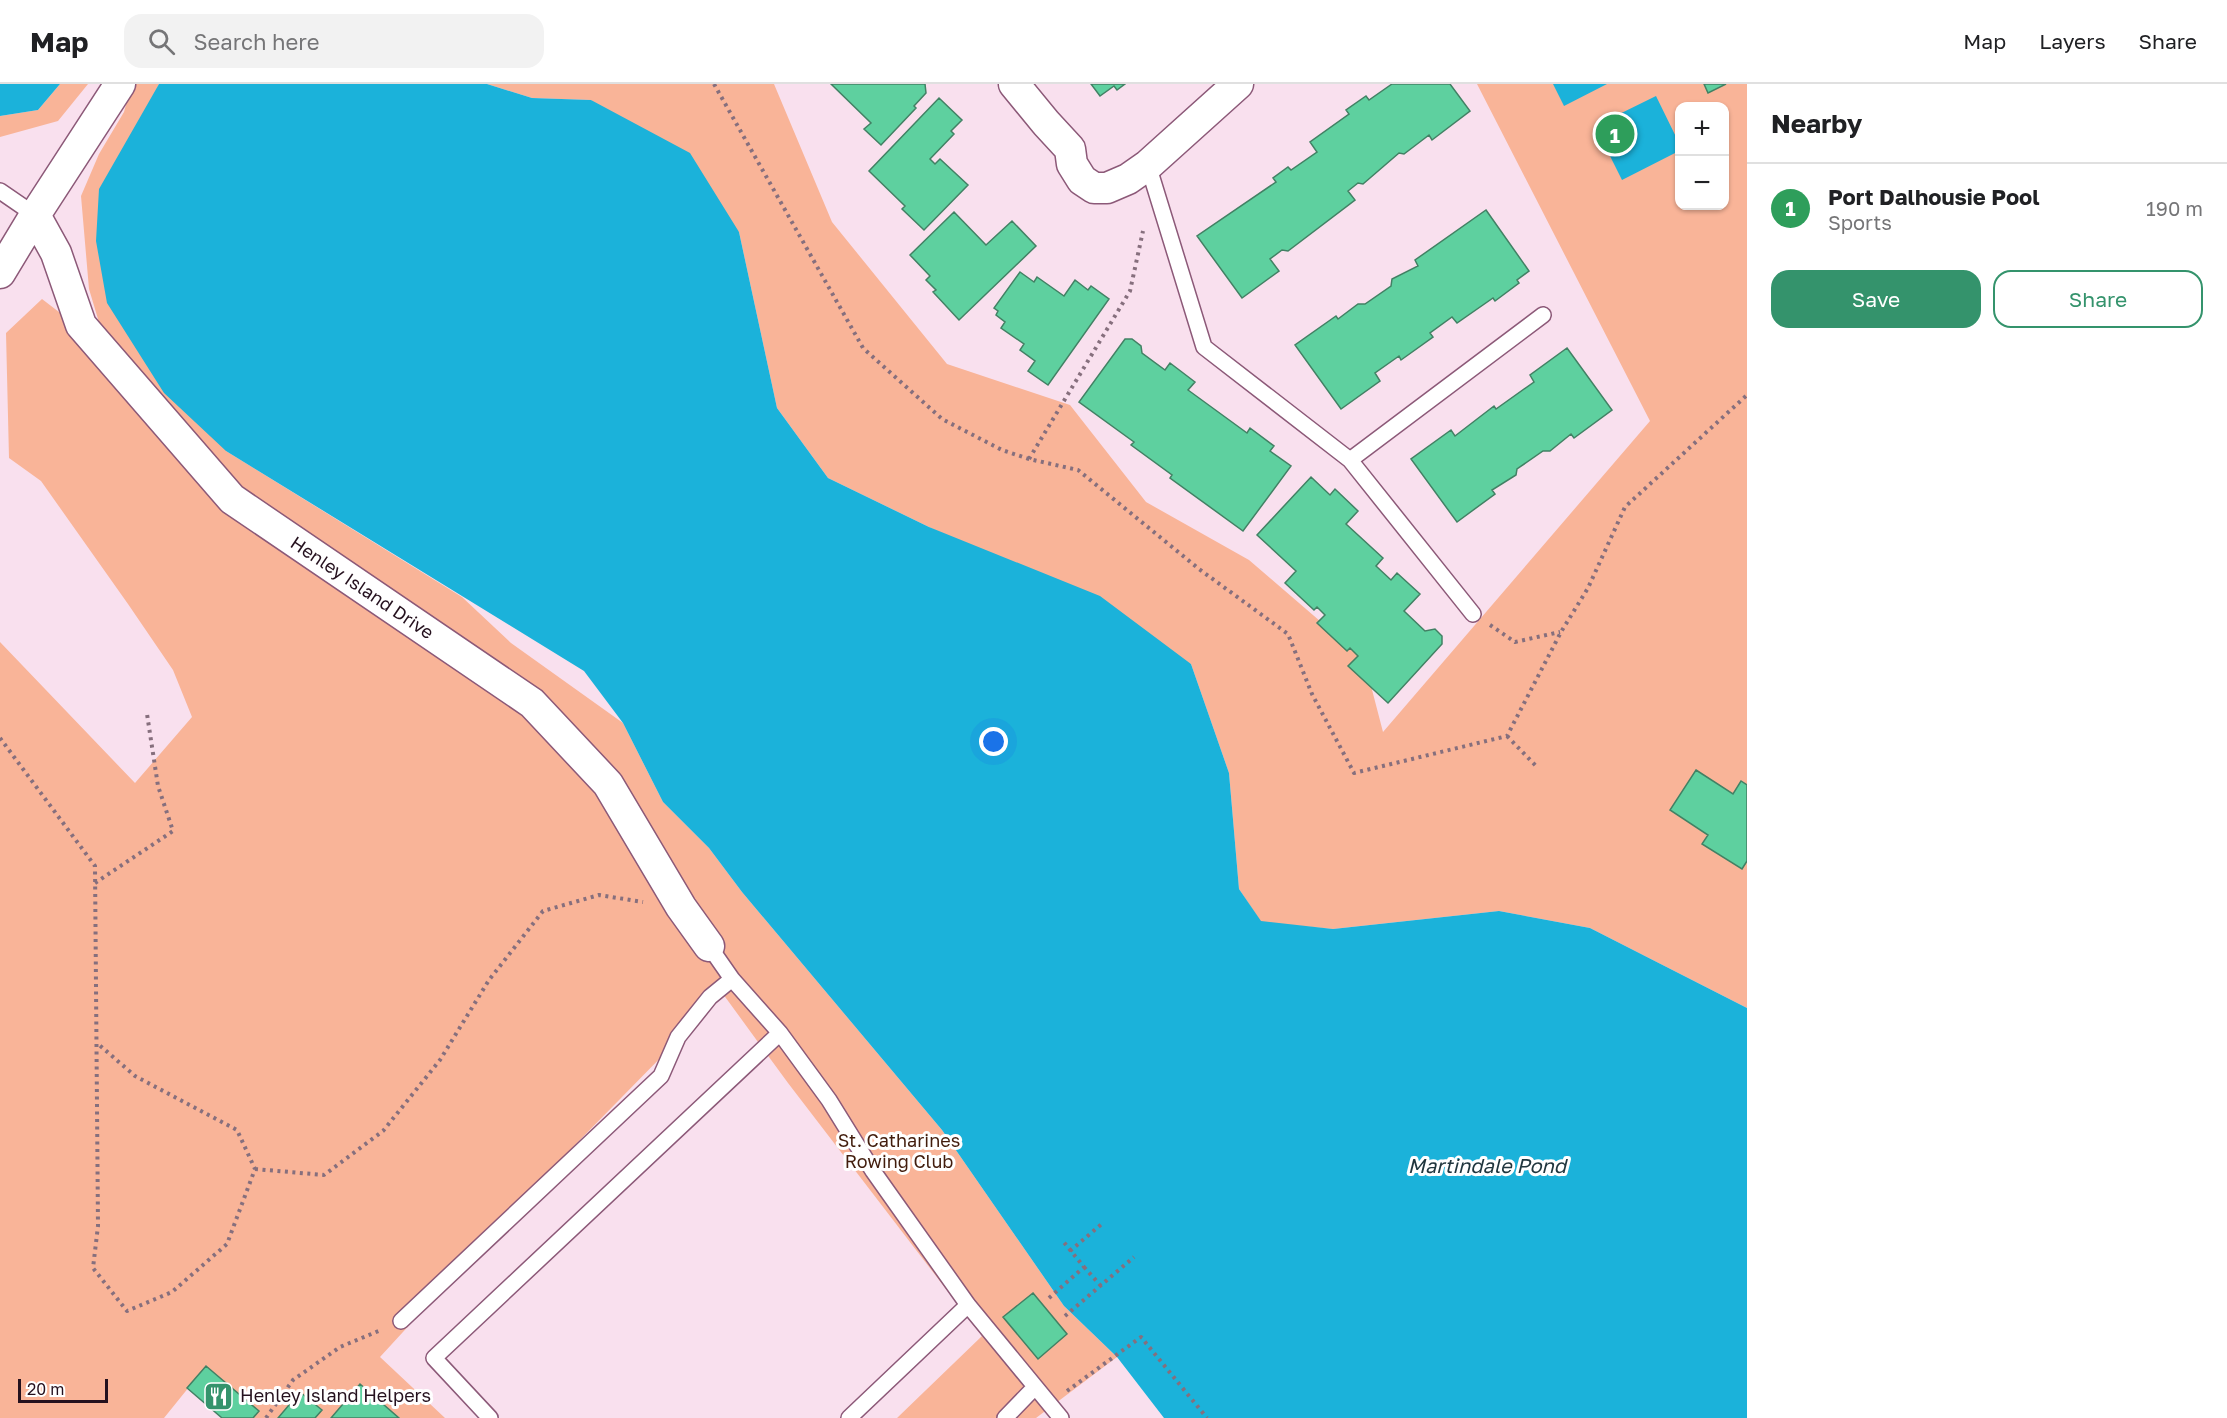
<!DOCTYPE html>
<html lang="en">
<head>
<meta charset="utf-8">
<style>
  :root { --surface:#fff; --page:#f2f2f2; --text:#202124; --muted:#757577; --line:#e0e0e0; --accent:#34936c }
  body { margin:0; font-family:"Golos Text",sans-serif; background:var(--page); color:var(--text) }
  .controls { position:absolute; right:18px; top:18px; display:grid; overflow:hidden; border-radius:12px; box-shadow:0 2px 4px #0004 }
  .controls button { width:54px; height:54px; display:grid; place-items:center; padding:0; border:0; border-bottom:2px solid var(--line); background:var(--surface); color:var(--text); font:30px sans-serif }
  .scale { position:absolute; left:18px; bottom:15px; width:90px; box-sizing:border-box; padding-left:6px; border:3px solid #25111e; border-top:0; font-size:16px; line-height:21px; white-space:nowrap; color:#25111e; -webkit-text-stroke:4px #fff; paint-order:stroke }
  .you { position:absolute; left:994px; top:658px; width:21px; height:21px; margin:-15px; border:4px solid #fff; border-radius:50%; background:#1a73e8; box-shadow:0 0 0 9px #1a73e833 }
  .badge { display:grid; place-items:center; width:39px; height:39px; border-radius:50%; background:var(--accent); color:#fff; font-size:20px; font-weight:700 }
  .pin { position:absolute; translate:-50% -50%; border:3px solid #fff; box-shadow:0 2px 6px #0006 }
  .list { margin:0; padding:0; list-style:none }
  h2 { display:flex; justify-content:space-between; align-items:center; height:78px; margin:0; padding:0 24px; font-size:26px }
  h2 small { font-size:20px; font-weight:400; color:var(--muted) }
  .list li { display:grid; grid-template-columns:39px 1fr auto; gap:18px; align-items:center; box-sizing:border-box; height:90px; padding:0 24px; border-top:2px solid var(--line) }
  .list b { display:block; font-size:22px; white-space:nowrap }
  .list p { margin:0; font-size:20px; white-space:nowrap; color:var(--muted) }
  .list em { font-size:20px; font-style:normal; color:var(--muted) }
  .actions { display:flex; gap:12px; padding:18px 24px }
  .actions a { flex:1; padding:14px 0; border:2px solid var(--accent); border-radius:18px; text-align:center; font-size:21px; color:var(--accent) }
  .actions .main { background:var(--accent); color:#fff }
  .icon { flex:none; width:33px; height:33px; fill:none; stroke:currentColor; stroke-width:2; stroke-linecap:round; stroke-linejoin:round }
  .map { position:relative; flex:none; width:1747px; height:1334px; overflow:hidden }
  header { display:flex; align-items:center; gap:36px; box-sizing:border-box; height:84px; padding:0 30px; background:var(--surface); border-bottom:2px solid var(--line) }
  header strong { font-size:28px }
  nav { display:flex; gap:33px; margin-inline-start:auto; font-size:21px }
  .search { width:420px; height:54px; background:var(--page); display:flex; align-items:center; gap:15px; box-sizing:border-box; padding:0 21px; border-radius:18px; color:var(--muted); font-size:22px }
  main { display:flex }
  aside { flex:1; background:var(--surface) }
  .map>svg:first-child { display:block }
</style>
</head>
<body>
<header>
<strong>Map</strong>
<div class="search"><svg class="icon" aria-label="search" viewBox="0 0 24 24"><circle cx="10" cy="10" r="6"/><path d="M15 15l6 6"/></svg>Search here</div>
<nav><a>Map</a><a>Layers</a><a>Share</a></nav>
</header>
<main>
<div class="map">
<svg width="1747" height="1334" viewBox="0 0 1747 1334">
  <rect width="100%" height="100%" fill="#f9e0ee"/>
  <path fill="#f9b498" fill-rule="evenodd" d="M60 0H88L58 37 0 53V32L38 26Z
    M118 0H159L156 7 226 367 462 513 511 559 623 639 663 718 709 764 742 808 942 1046 1064 1222 1117 1273 1036 1334H897L982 1252 788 999 723 910 572 1064 380 1273 445 1334H399L360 1300 331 1334H315L322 1326 300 1308 278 1334H253L258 1327 206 1282 164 1334H0V558L135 699 192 633 173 586 128 520 41 397 9 374 6 249 42 215 102 261 101 245 89 205 81 112 99 70 124 28 128 13ZM1033 1209 1067 1250 1038 1274 1004 1233Z
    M487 0H774L832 138 947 280 1070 321 1146 418 1249 476 1364 575 1383 648 1650 337 1477 0H1747V924L1590 844 1499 827 1333 845 1261 838 1239 805 1229 689 1191 580 929 443 828 394 777 324 739 148 591 16 532 14ZM1680 22H1724V122H1680Z"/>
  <path fill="#1bb2da" d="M0 0H60L38 26 0 32Z
    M159 0H487L532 14 591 16 690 69 739 148 777 324 828 394 929 443 1100 512 1191 580 1229 689 1239 805 1261 837 1333 845 1499 827 1590 844 1747 924V1334H1164L1117 1273 1064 1222 942 1046 742 808 709 764 663 718 623 639 584 587 226 367 164 309 107 219 96 157 99 105Z
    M1553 0H1607L1564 22Z
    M1656 12 1679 59V67L1622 96 1595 42Z"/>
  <path fill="#5ed09f" stroke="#428164" stroke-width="1.5" d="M831 0H925L926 9 914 22 916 24 881 61 864 45 871 39Z
    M1091 0H1125L1117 6 1114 2 1100 12Z
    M1392 0H1450L1470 27 1432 56 1429 51 1404 70 1399 69 1363 100 1358 99 1348 107 1355 116 1288 167 1282 166 1270 175 1279 187 1242 214 1197 152 1276 98 1273 94 1288 83 1291 86 1317 68 1310 58 1349 30 1346 26 1366 12 1369 16Z
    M1704 0H1726L1708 9Z
    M939 14 962 36 951 47 954 50 930 75 935 80 940 75 968 101 924 146 902 125 905 122 869 87Z
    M1486 126 1529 187 1517 196 1519 199 1495 217 1493 214 1457 239 1452 233 1430 249 1433 253 1401 276 1399 272 1375 289 1380 297 1341 325 1295 261 1336 232 1338 235 1358 220H1365L1391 202 1392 195 1418 182 1415 176Z
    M954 128 986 161 1012 137 1036 162 959 236 933 208 936 206 926 196 930 192 910 171Z
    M1020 188 1034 198 1037 193 1064 212 1075 196 1088 206 1091 202 1109 215 1048 301 1028 287 1035 277 1020 266 1024 260 1001 244 1005 238 996 231 998 227 994 224Z
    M1125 255H1132L1141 262 1142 269 1165 286 1170 279 1195 298 1188 306 1247 349 1250 344 1274 362 1270 367 1291 382 1243 447 1170 394 1172 391 1131 361 1134 358 1079 318Z
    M1567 264 1612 326 1574 354 1571 350 1550 367H1543L1517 385 1516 391 1492 406 1495 410 1457 438 1411 375 1451 346 1455 352 1494 322 1496 325 1534 298 1530 291Z
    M1311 393 1330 411 1335 405 1358 427 1346 440 1383 474 1376 482 1391 496 1397 489 1420 510 1404 527 1425 547 1435 545 1442 552V560L1388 619 1348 582 1358 572 1350 564 1347 567 1317 539 1325 531 1317 523 1314 526 1285 499 1296 487 1257 451Z
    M1696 686 1733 710 1741 697 1747 701V777L1742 785 1702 760 1708 751 1670 726Z
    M1033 1209 1067 1250 1038 1275 1003 1233Z
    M206 1282 259 1327 253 1334H222L187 1304Z
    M360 1300 399 1334H331Z
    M300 1308 322 1326 315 1334H278Z"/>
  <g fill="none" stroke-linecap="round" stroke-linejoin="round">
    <defs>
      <path id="service" d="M1148 81 1204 263 1350 376 1473 530
        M0 107 35 131
        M1350 376 1543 231
        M709 862 732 895 780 949 829 1016 873 1087 968 1221 1061 1334
        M401 1237 661 992 678 953 710 913 732 895
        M490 1334 434 1274 780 949
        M849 1334 968 1221
        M1005 1334 1035 1303"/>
      <path id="minor" d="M1014 0 1046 39 1070 65 1072 80 1082 96 1094 104H1107L1128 95 1148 81 1238 0
        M35 131 56 169 81 241 232 415 532 619 608 700 681 823 709 862
        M0 189 35 131 120 0"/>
    </defs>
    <use href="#service" stroke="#8c5978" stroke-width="18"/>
    <use href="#minor" stroke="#8c5978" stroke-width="33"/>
    <path stroke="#866f7d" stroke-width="4" stroke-dasharray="3 4.5" stroke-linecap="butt" d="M714 0 863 264 942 335 1002 366 1029 375 1078 386 1199 485 1288 550 1312 610 1354 689 1507 652 1561 548 1588 504 1625 423 1747 311
      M1029 375 1130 207 1143 147
      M1490 541 1515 558 1560 548
      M1507 652 1536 682
      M0 654 95 782 98 1142 93 1184 127 1227 172 1208 227 1160 255 1085 237 1046 135 992 97 959
      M95 799 173 747 158 702 147 630
      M255 1085 324 1091 383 1047 440 976 489 896 543 827 599 811 643 818
      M1070 1167 1104 1138
      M1084 1183 1101 1202
      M1049 1214 1084 1183 1062 1156
      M1065 1232 1134 1173
      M1067 1307 1141 1253 1207 1334
      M266 1334 293 1296 340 1263 381 1246"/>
    <use href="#service" stroke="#fff" stroke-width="15"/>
    <use href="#minor" stroke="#fff" stroke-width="30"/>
  </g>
  <defs>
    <symbol id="restaurant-square" viewBox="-11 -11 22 22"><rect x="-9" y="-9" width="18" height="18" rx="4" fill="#34936c" stroke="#fff"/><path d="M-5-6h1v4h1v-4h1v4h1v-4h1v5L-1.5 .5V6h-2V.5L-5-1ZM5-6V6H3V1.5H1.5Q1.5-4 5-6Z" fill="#fff"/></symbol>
  </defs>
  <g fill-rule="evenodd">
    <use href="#restaurant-square" x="202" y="1296" width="33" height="33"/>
  </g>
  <g text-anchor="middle" stroke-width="6" stroke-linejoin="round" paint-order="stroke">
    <g font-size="18" fill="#25111e" stroke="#fff">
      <text transform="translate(362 504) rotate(34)" y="6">Henley Island Drive</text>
    </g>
    <g font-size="18" fill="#421d0d" stroke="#fff">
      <text x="899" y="1063">St. Catharines<tspan x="899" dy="21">Rowing Club</tspan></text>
    </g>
    <g font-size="18" fill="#25111e" stroke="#fff" text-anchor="start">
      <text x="240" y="1318">Henley Island Helpers</text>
    </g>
    <g font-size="20" font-style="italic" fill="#20363e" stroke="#fff">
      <text x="1487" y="1089">Martindale Pond</text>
    </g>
  </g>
</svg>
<div class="controls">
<button>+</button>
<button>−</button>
</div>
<div class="scale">20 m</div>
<div class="you"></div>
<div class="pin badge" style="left:1615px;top:50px;background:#2e9e5b">1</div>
</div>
<aside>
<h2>Nearby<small></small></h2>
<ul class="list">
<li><span class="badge" style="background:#2e9e5b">1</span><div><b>Port Dalhousie Pool</b><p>Sports</p></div><em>190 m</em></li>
</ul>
<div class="actions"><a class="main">Save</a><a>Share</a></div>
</aside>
</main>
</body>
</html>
